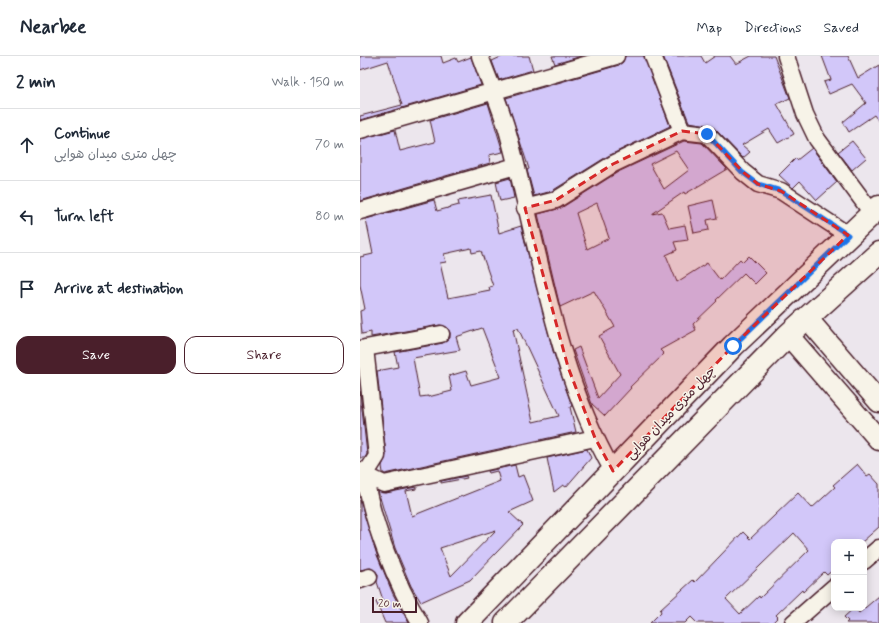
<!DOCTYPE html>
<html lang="en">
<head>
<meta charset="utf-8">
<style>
  :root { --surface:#fff; --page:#f6f6f7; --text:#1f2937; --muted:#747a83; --line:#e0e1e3; --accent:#4a1f2b }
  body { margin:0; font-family:Mynerve,"Playpen Sans Arabic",sans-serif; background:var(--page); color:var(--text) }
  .controls { position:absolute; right:12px; bottom:12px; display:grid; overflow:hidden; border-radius:8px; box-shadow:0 2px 10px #0003 }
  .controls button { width:36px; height:36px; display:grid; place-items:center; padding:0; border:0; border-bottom:1px solid var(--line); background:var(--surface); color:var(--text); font:20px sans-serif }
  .scale { position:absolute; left:12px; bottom:10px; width:45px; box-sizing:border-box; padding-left:4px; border:2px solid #4a1f2b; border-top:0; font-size:11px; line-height:14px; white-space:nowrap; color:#4a1f2b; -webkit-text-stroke:3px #f7f3e8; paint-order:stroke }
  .stop { position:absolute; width:12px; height:12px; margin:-9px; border:3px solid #1a73e8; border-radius:50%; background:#fff }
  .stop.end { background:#1a73e8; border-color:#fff; box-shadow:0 1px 4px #0008 }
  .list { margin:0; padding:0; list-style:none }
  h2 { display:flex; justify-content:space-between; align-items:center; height:52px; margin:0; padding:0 16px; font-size:17px }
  h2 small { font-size:13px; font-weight:400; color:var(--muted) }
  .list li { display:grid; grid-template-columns:26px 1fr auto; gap:12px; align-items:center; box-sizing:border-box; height:72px; padding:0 16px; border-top:1px solid var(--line) }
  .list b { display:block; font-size:15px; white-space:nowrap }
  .list p { margin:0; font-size:13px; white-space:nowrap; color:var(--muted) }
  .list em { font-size:13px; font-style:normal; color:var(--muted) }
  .actions { display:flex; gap:8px; padding:12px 16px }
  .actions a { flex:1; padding:9px 0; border:1px solid var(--accent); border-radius:12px; text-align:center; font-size:14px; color:var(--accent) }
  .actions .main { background:var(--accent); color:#fff }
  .icon { flex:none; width:22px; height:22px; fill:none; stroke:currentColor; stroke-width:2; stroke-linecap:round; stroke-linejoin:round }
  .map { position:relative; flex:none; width:519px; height:567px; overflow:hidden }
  header { display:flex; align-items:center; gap:24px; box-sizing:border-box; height:56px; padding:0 20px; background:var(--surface); border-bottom:1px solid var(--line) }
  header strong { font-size:19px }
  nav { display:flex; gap:22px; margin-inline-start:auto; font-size:14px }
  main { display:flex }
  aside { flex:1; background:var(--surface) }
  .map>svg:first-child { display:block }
</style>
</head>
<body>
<header>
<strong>Nearbee</strong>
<nav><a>Map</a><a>Directions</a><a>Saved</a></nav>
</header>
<main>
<aside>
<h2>2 min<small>Walk · 150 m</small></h2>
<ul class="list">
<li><svg class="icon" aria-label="ahead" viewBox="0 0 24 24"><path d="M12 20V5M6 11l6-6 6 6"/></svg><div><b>Continue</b><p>چهل متری میدان هوایی</p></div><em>70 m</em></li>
<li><svg class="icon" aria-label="left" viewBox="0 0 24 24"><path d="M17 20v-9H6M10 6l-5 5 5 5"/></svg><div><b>Turn left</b></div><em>80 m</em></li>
<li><svg class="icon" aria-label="arrive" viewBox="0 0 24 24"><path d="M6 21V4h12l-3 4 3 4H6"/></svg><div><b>Arrive at destination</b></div></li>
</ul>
<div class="actions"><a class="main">Save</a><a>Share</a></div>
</aside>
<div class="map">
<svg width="519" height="567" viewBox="0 0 519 567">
  <rect width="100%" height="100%" fill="#ece6ed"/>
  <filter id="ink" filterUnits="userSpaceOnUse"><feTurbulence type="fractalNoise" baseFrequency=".025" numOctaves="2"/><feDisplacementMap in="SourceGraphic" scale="8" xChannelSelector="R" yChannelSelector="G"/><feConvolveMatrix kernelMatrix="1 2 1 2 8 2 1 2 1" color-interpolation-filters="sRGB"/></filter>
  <g filter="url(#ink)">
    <path fill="#d2c7f9" stroke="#4a1f2b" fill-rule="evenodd" d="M0 0H81L83 7 96 2 98 6 111 1 121 29 0 64V60L42 49 28 5 0 14Z
      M143 0H169L173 14 139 24 132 5Z
      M192 0H222L195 8Z
      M265 0H284L310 70 248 100 192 135 174 140 167 114 169 113 146 42 259 9 263 6Z
      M303 0H341L345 7 355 0H370L376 8 391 0H414L430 42 417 48 434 78 418 87 409 73 382 89 390 96 383 102 353 71 348 69 329 66Z
      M462 0H488L498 22 519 9V66L514 59 489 76 483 66 506 47 492 28 469 38 464 26 471 24Z
      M128 47 143 96 129 99 130 107 0 145V83L35 74 40 95 75 86 70 64Z
      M324 85 342 87 367 113 325 138 324 136 292 158 302 156 309 172 325 169 328 184 314 186 317 194 306 199 317 226 347 207 360 224 380 203 383 206 389 200 406 217 395 228 384 217 356 244 357 245 333 268 336 274 300 294 304 298 270 331 271 332 245 360 232 348 213 294 219 291 238 342 260 318 239 280 255 271 234 235 200 251 178 158 201 152 258 116ZM316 95 329 114 304 133 290 108ZM237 147 249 182 227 193 216 157Z
      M492 85 506 102 492 114 478 96Z
      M452 92 477 126 457 144 440 125 433 132 419 119 436 102 437 104Z
      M150 122 154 142 140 145 136 126Z
      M131 139 139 177 161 170 193 295 212 350 210 351 216 376 25 418 23 417 22 410 26 399 17 315 38 311 35 296 83 287 90 282V277L88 272 80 269 11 281V276L2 278 0 255 5 253 0 229V201L13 198 6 163 74 144 77 155 99 149 98 145ZM111 192 112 197 121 195 133 230 129 231 130 234 88 242 80 207 86 206 84 198ZM122 272 141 321 111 329 106 315 89 320 92 335 68 341V340L60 341 53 302 100 294 96 281ZM158 272 199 360 173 366 153 273Z
      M353 144 357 162 347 164 349 174 334 177 328 150Z
      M0 335 7 398 5 402H0Z
      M227 393 231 402 206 431 203 429 194 436 187 402Z
      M497 408 507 420 510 418 519 428V471L502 486H474V513L467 519 464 516 443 536 442 534 416 559 418 561 412 567H337L331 561 325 567H290L301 556 300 554 333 524 335 526 383 476 390 483 438 437 452 452 475 431 473 429ZM434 477 449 494 400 542 399 540 380 558 366 543Z
      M155 409 158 421 163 419 173 445 149 456 163 469 110 524 61 546 51 530 35 492 18 435 26 437 56 431V433L46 435 52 460 140 425 137 415 129 417 128 415ZM136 474 91 520 80 492Z
      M106 420 107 422 81 427V425Z
      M0 444 17 499 33 538 49 567H25L16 546 23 544 17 526 18 518 11 512 0 514Z
      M519 540V567H486L488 565 484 561 494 552 499 557Z"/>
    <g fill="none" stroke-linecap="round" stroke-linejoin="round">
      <defs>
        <path id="minor" d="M120 0C129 25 141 51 148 77 179 190 194 312 253 415
          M293 0 322 75 347 78 383 116 398 128 421 135 488 179
          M426 0 445 58 457 83 512 157
          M0 74 256 0
          M165 152 196 144 253 108 322 75
          M0 155 156 110
          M5 292 17 400 5 419 24 428 235 382
          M0 293 81 278
          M0 414 5 419C11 464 36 528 60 567
          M504 505 519 492
          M0 524 9 521
          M433 567 474 531"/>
        <path id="tertiary" d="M447 262 519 346
          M428 279 519 384"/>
        <path id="primary" d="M107 567 373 290 519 151
          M146 567 428 279 519 197"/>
      </defs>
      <use href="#minor" stroke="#4a1f2b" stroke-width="19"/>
      <use href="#tertiary" stroke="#4a1f2b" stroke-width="23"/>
      <use href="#primary" stroke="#4a1f2b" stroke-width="25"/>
      <use href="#minor" stroke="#f7f3e8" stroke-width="16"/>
      <use href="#tertiary" stroke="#f7f3e8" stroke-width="20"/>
      <use href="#primary" stroke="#f7f3e8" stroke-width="22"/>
    </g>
  </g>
  <g fill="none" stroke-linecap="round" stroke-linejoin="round" filter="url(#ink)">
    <path stroke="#1a73e8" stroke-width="5" d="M347 78 382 116 398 128 421 135 488 179 373 290"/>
  </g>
  <path fill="#d62828" fill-opacity="0.2" stroke="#d62828" stroke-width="3" stroke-dasharray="8 5" stroke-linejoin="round" d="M322 75 347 78 383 116 398 128 421 135 488 179 373 290 253 415 235 382 208 311 165 152 196 144 253 108Z"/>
  <g text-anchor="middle" stroke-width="3" stroke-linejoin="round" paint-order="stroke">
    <g font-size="13" fill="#4a1f2b" stroke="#f7f3e8">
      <text transform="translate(310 356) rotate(-46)" y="5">چهل متری میدان هوایی</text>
    </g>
  </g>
</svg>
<div class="controls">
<button>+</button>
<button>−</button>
</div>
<div class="scale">20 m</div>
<div class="stop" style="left:373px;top:290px"></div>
<div class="stop end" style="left:347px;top:78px"></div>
</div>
</main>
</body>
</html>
